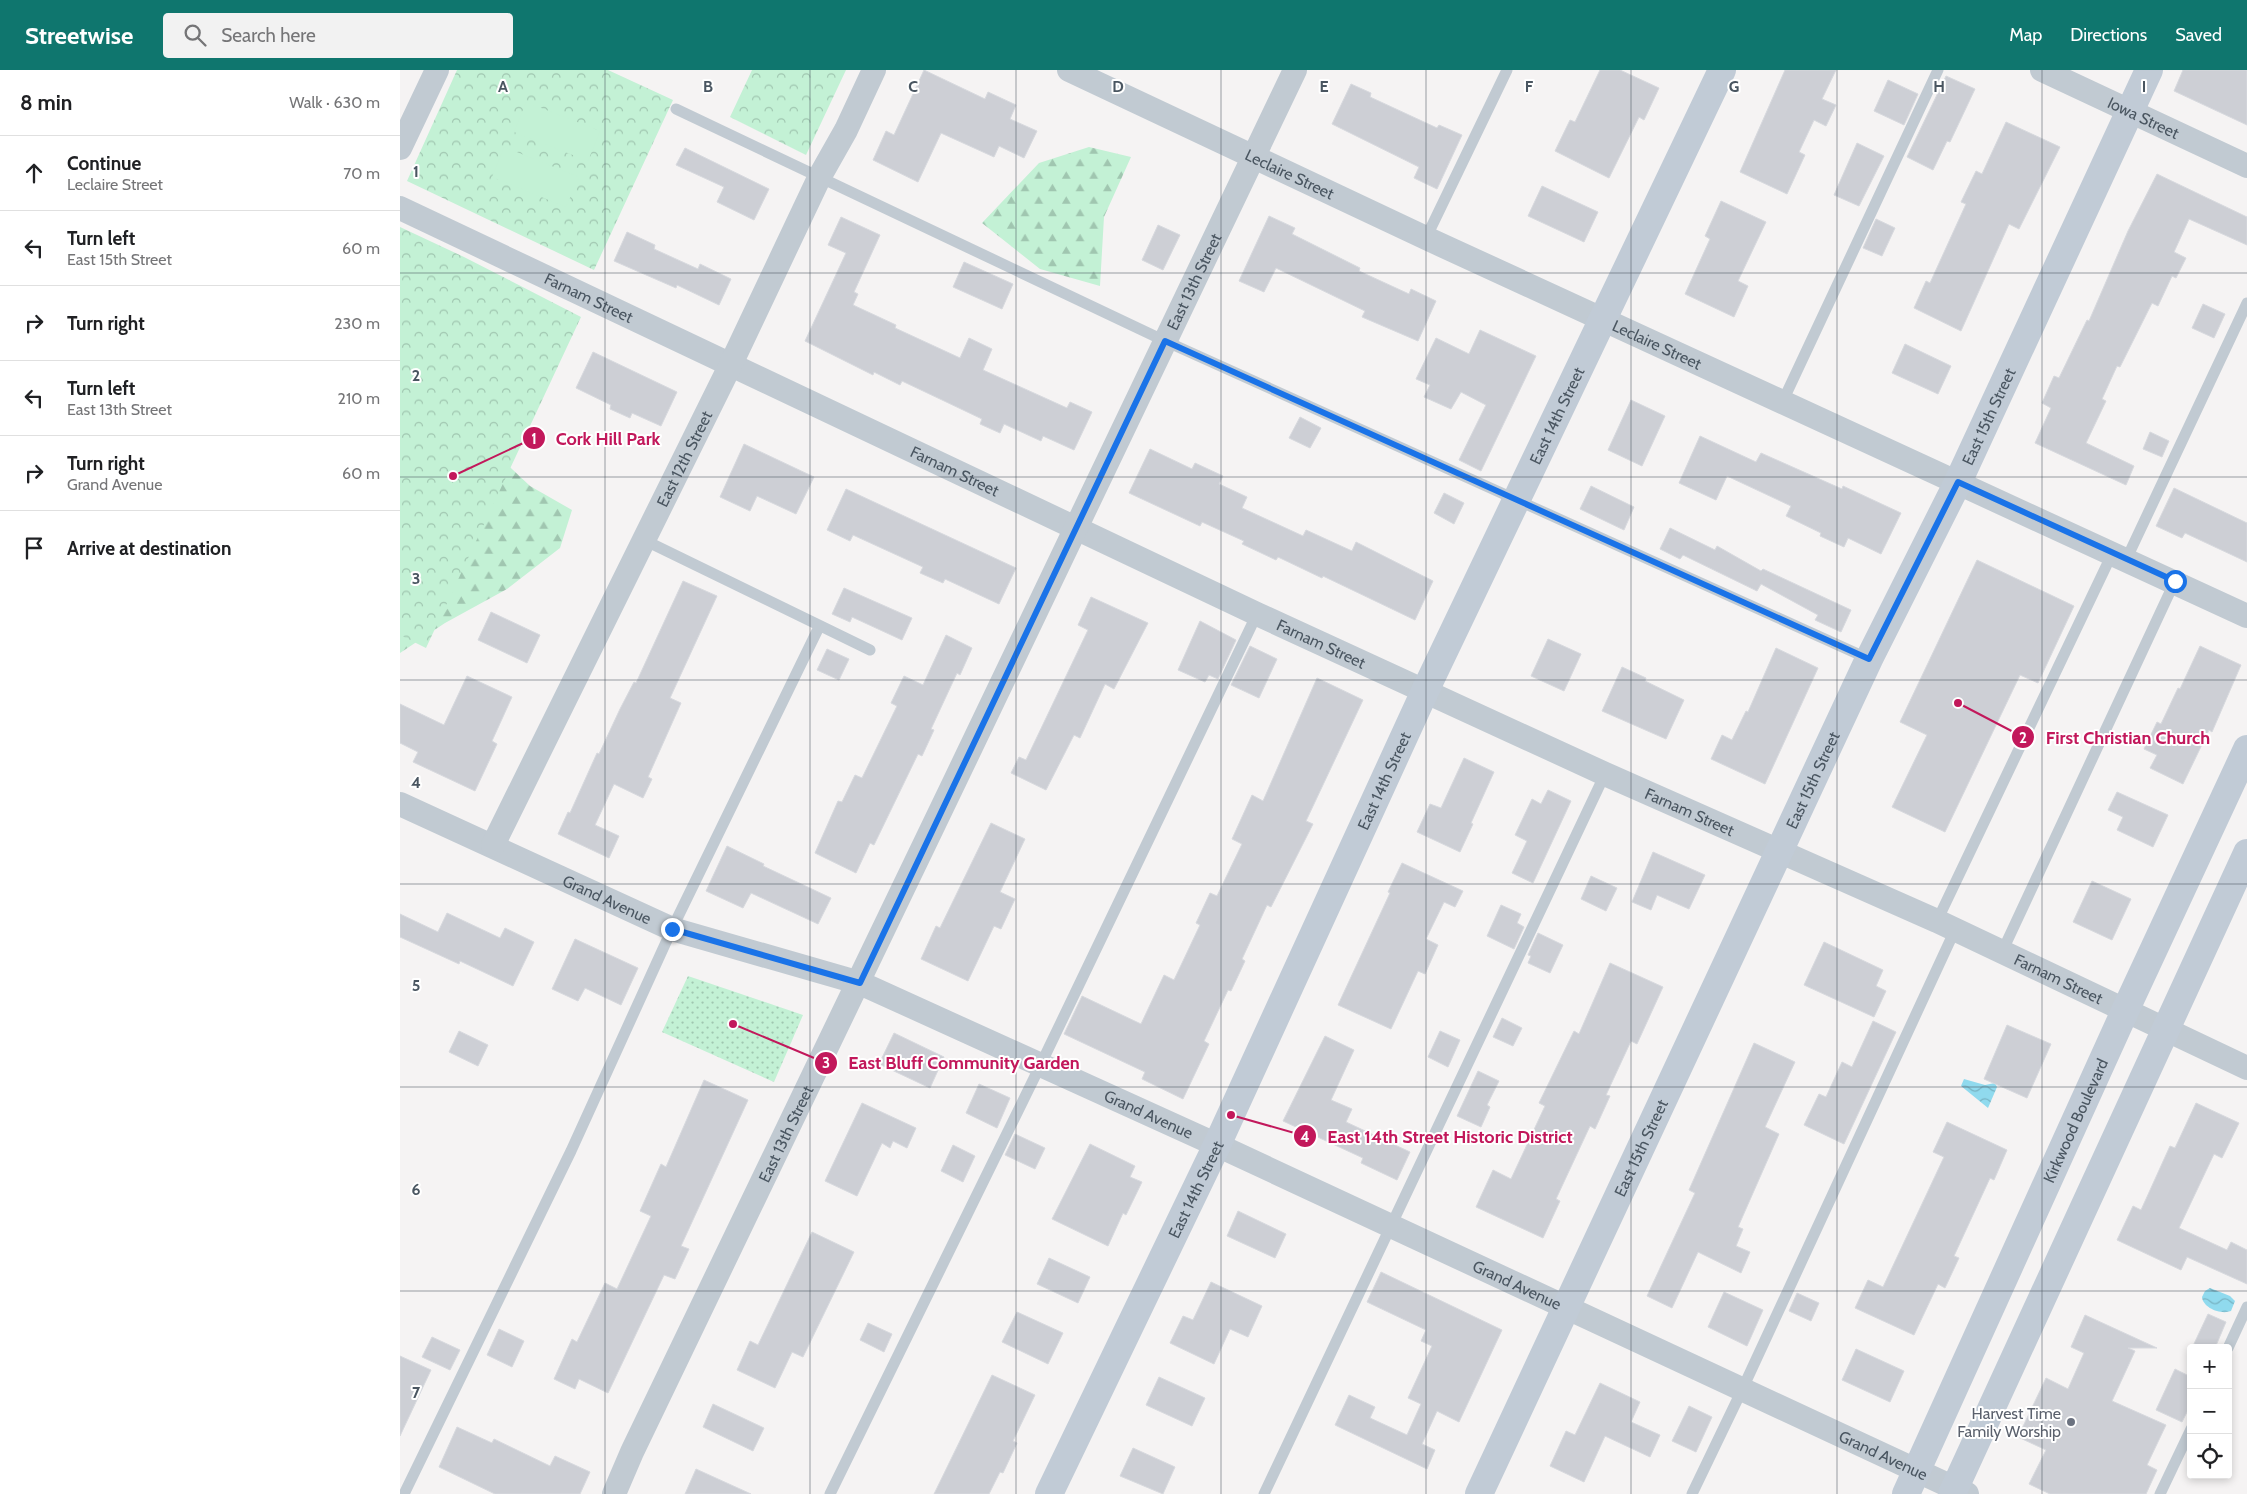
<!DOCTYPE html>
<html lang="en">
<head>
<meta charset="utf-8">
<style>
  :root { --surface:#fff; --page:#f2f2f2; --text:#202124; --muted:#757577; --line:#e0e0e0; --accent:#0f766e }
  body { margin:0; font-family:Cabin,sans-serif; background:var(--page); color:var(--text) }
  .controls { position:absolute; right:15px; bottom:15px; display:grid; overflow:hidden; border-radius:5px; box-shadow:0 2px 8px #0003 }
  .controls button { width:45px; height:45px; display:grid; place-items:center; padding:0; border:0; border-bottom:1px solid var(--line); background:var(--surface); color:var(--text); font:25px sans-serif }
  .stop { position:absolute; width:15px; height:15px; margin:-11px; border:4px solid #1a73e8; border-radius:50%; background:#fff }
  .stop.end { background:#1a73e8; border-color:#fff; box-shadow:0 1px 5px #0008 }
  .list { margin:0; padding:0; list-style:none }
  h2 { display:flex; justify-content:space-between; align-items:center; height:65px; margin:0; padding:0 20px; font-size:21px }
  h2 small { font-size:16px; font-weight:400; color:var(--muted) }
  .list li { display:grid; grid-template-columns:32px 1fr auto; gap:15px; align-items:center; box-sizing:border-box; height:75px; padding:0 20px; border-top:1px solid var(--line) }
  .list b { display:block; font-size:19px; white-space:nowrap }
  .list p { margin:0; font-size:16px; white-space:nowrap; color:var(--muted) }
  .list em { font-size:16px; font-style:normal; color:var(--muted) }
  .icon { flex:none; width:28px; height:28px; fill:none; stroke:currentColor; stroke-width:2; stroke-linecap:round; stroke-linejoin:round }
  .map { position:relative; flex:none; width:1847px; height:1424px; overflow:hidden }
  header { display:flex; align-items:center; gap:30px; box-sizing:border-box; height:70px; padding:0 25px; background:var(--accent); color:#fff }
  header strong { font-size:24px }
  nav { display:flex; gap:28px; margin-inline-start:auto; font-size:18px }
  .search { width:350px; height:45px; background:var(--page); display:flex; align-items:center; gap:12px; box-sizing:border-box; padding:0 18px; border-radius:5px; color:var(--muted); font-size:19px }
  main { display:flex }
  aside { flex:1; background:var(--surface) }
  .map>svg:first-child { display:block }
</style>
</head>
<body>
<header>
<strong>Streetwise</strong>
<div class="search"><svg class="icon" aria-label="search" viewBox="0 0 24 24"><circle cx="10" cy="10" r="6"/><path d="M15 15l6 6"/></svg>Search here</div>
<nav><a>Map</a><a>Directions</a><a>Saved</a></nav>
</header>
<main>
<aside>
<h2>8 min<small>Walk · 630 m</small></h2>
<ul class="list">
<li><svg class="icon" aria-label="ahead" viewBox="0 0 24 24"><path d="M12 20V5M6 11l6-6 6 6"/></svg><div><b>Continue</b><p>Leclaire Street</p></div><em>70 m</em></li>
<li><svg class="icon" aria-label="left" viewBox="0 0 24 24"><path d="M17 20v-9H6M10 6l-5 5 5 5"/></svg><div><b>Turn left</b><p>East 15th Street</p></div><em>60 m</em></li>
<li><svg class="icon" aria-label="right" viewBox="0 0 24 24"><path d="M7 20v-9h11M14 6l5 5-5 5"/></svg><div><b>Turn right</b></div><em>230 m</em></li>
<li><svg class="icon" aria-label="left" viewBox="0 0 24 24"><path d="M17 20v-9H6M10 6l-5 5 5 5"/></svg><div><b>Turn left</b><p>East 13th Street</p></div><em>210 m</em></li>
<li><svg class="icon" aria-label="right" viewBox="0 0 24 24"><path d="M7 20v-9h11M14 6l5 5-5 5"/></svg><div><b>Turn right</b><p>Grand Avenue</p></div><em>60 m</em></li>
<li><svg class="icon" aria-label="arrive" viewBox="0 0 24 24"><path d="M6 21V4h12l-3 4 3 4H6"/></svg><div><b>Arrive at destination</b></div></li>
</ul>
</aside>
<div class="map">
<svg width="1847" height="1424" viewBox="0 0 1847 1424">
  <defs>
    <pattern id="grass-dots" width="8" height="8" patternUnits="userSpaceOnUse" patternTransform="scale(1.25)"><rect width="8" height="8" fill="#c3f1d5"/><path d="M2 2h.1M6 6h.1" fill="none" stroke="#a0c6b0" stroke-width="1.8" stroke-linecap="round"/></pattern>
    <pattern id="forest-firs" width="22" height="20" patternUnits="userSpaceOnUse" patternTransform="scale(1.25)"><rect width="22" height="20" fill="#c3f1d5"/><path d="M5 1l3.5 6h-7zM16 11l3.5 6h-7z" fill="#a0c6b0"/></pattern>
    <pattern id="park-crowns" width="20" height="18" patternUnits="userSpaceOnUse" patternTransform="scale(1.25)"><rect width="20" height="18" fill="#c3f1d5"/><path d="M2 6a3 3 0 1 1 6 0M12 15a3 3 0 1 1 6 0" fill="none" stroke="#a0c6b0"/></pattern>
    <pattern id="water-waves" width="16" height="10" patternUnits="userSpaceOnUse" patternTransform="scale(1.25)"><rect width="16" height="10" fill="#90daee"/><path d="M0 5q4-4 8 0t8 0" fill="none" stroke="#78b4c4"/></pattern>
  </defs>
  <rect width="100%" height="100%" fill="#f5f3f3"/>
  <path fill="url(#grass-dots)" d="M288 906 403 945 374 1012 262 962Z"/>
  <path fill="url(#forest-firs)" d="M689 77 731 87 704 147 700 216 640 199 582 153 639 93Z
    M0 347 80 369 130 416 172 440 160 478 107 519 45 553 0 583Z"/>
  <path fill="url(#park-crowns)" d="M57 0H208L273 30 194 200 7 111Z
    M352 0H446L406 85 330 47Z
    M0 157 64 187 181 247 26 578 0 565Z"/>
  <path fill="#c3f1d5" d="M126 32 200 61 188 91 114 62Z
    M104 77 179 107 166 137 92 107Z"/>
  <path fill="url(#water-waves)" d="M1564 1009 1585 1015 1595 1013 1597 1017 1588 1038 1561 1016Z
    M1810 1218 1830 1226 1835 1231 1831 1241C1821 1245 1803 1238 1802 1227L1805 1221Z"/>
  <path fill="#cdcfd5" stroke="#d7d9de" d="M524 0 585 29 588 22 616 35 610 49 637 61 624 88 599 76 594 87 541 63 518 112 473 90 486 61 494 65Z
    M1200 0H1220L1259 18 1244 50 1239 47 1209 108 1155 81 1170 50 1175 52Z
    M1385 0H1436L1422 29 1436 35 1426 56 1414 50 1399 82 1405 85 1387 124 1340 102Z
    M1783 0H1847V55L1774 21Z
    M1546 6 1575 19 1550 72 1547 71 1533 100 1507 87Z
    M1488 10 1518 24 1504 55 1474 41Z
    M951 14 971 23 970 27 1037 58 1039 55 1062 65 1037 119 1014 108 1019 97 932 54Z
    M1606 52 1660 77 1619 159 1609 154 1561 261 1514 238 1526 211 1530 213 1566 134 1561 132 1576 101 1582 104Z
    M1457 73 1484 86 1459 136 1434 125Z
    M285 78 369 119 354 150 317 132 324 117 276 95Z
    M1757 104 1847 147V175L1789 149 1774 182 1786 188 1776 208 1772 206 1758 236 1752 233 1720 297 1717 296 1702 329 1706 331 1686 373 1734 396 1726 415 1635 373 1651 338 1642 333 1654 306 1659 308 1687 250 1689 251 1728 161Z
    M1142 116 1198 142 1184 172 1128 146Z
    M1321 131 1366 152 1338 211 1348 216 1334 247 1285 224 1310 169 1305 166Z
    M869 146 895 158 892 164 960 198 959 201 1009 224 1011 219 1036 231 1018 271 962 247 965 241 876 198 864 222 839 211Z
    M441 147 480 165 454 222 458 224 453 235 496 255 495 258 560 288 569 268 592 279 583 300 667 338 670 332 692 342 674 380 643 366 641 371 604 354 600 363 580 354 582 349 540 329 502 311 500 315 474 302 473 305 405 271 446 183 428 175Z
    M1476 149 1495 158 1482 186 1463 178Z
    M758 155 780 165 763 200 742 190Z
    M227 162 255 175 254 179 298 199 300 194 331 209 319 235 277 215 276 218 214 191Z
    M564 192 613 214 602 239 553 217Z
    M1803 234 1825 244 1814 268 1792 258Z
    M1080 260 1136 286 1081 401 1059 390 1086 335 1061 322 1051 339 1024 327 1030 315 1016 309 1036 268 1069 284Z
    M1505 274 1551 296 1538 324 1492 303Z
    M193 282 277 322 261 356 232 343 230 348 210 339 211 335 176 318Z
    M1231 330 1265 346 1242 396 1208 380Z
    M900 347 921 358 910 378 889 368Z
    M1750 362 1769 371 1762 387 1743 379Z
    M1300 366 1356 392 1361 383 1442 419 1443 416 1501 443 1481 484 1448 468 1444 477 1420 466 1421 463 1386 446 1391 436 1327 406 1316 430 1279 413Z
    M344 374 414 407 396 444 357 426 350 441 320 427Z
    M750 379 792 399 795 393 823 406 819 414 847 427 842 438 903 466 906 460 952 481 956 472 1033 511 1015 550 923 506 922 508 878 487 876 490 842 474 844 471 802 452 800 456 729 423Z
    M1191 416 1234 437 1224 460 1180 439Z
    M1774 418 1847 453V492L1785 463 1782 468 1756 456Z
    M446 419 616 498 599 534 545 509 543 513 520 503 523 497 453 465 450 471 427 460Z
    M1044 423 1064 433 1054 454 1034 443Z
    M1270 458 1315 480 1317 476 1361 501 1363 499 1451 540 1441 562 1415 550 1418 545 1361 514 1357 521 1283 485 1280 489 1260 479Z
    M1577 490 1674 536 1638 613 1620 605 1545 762 1492 737 1527 665 1500 652Z
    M283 511 317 526 270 628 281 633 248 707 252 709 243 728 214 714 195 755 219 766 209 788 158 764 168 742 170 743 197 683 199 684 220 639 234 612 236 613Z
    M444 518 512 548 502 570 452 547 450 552 432 544Z
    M691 527 748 553 714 619 705 614 680 668 674 665 646 720 611 703 619 687 626 690 688 560 678 555Z
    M91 542 140 565 127 593 78 570Z
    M800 551 836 570 818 609 809 605 805 612 778 600Z
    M546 565 572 578 560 605 557 603 531 659 534 660 522 686 518 684 474 775 470 773 456 803 415 783 438 731 442 732 455 705 462 708 497 636 491 633 504 606 523 615Z
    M1148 569 1181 584 1164 621 1131 606Z
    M850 576 877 589 859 628 831 615Z
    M1800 576 1841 595 1812 662 1809 660 1783 714 1750 698 1757 685 1744 679 1757 652 1761 654 1778 618 1780 619Z
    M1376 578 1418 598 1365 714 1311 689 1322 665 1332 670 1346 641 1348 642Z
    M427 579 449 589 439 610 417 600Z
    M1222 597 1246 608 1245 611 1284 630 1266 669 1202 641Z
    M67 606 112 627 92 671 97 674 75 721 13 692 18 682 0 673V634L44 655Z
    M917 608 963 630 906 751 913 754 871 837 867 835 842 889 845 891 831 921 828 920 804 971 809 974 783 1029 742 1009 745 1002 664 964 682 926 741 954 764 905 774 910 800 855 796 853 810 823 817 826 842 774 832 769 852 725 863 731Z
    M1064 688 1094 702 1071 753 1073 754 1060 782 1017 762 1030 734 1041 738Z
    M1148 720 1171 731 1133 813 1112 803 1127 771 1115 765 1132 729 1141 734Z
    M1717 722 1768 745 1753 777 1717 760 1723 747 1708 740Z
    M591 753 625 769 600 822 615 829 601 859 594 856 568 911 521 889 536 856 540 858Z
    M327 776 364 794 363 796 431 828 418 854 351 823 343 838 306 821Z
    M1253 782 1305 805 1289 839 1257 825 1251 840 1232 832Z
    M1002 793 1063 821 1055 837 1044 832 1026 869 1038 875 1025 904 1018 901 991 959 938 935 990 823 988 822Z
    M1191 806 1217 818 1206 841 1181 829Z
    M1692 811 1731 829 1712 870 1673 852Z
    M1101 835 1121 844 1117 853 1124 857 1114 879 1087 866Z
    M47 843 100 868 105 858 134 872 113 916 60 891 59 894 0 867V844L38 862Z
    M1138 863 1163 875 1150 903 1128 893 1131 886 1128 885Z
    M175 869 238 898 221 935 185 918 178 931 152 919Z
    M1424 872 1483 900 1476 916 1486 921 1474 947 1404 915Z
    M1210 893 1263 917 1237 974 1231 971 1206 1025 1210 1026 1195 1059 1190 1056 1156 1129 1160 1131 1143 1168 1076 1137 1093 1100 1111 1109 1145 1036 1139 1033 1174 961 1179 964Z
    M1102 948 1122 958 1113 976 1093 967Z
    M1473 951 1496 962 1444 1074 1404 1055 1419 1024 1426 1027 1442 992 1452 997Z
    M1607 955 1651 974 1627 1028 1584 1009Z
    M59 961 88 975 78 996 49 982Z
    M1040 961 1060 970 1048 997 1028 987Z
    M494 963 544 987 530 1018 479 994Z
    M925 966 954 980 931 1030 952 1039 946 1052 1010 1082 997 1110 961 1093 963 1088 883 1051Z
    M1354 973 1395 992 1365 1057 1379 1064 1338 1157 1343 1159 1336 1176 1350 1182 1341 1203 1298 1182 1272 1238 1247 1226 1295 1123 1289 1120Z
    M1078 1001 1099 1011 1087 1035 1090 1037 1081 1057 1057 1046Z
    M304 1010 348 1030 281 1176 289 1179 275 1209 264 1205 208 1323 179 1309 175 1319 154 1309 172 1269 177 1272 205 1213 217 1219 251 1146 240 1141 261 1094 266 1097Z
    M579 1014 610 1028 597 1058 566 1043Z
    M462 1033 516 1058 507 1078 493 1071 490 1078 482 1073 457 1126 425 1111Z
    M1796 1033 1839 1053 1822 1088 1814 1084 1779 1158 1827 1180 1831 1172 1847 1180V1214L1787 1187 1781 1200 1717 1170 1733 1136 1741 1140 1770 1076 1775 1078Z
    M1547 1052 1607 1080 1594 1110 1590 1108 1554 1186 1559 1188 1545 1218 1538 1214 1514 1265 1455 1238 1468 1210 1483 1217 1544 1087 1533 1082Z
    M615 1064 645 1078 635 1099 605 1085Z
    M690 1074 735 1096 730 1107 742 1112 726 1145 723 1143 708 1176 652 1149Z
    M553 1075 575 1086 563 1112 541 1101Z
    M838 1141 886 1164 875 1188 827 1166Z
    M412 1162 454 1182 403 1287 392 1282 375 1318 337 1300 350 1271 358 1275Z
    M649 1188 690 1207 678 1233 637 1214Z
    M981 1202 1102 1260 1059 1352 1037 1341 1022 1374 1035 1380 1027 1399 935 1355 949 1325 975 1337 970 1348 1007 1365 1021 1334 1008 1328 1032 1276 1021 1271 1026 1260 967 1232Z
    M811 1212 862 1236 848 1267 830 1259 814 1294 770 1273 783 1246 793 1250Z
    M1324 1222 1363 1240 1347 1276 1308 1257Z
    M1397 1223 1419 1233 1411 1251 1389 1241Z
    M617 1242 663 1263 648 1294 602 1272Z
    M1808 1244 1826 1252 1815 1278H1792Z
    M1685 1245 1757 1278H1728L1735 1281 1712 1331 1766 1355 1747 1395 1757 1400 1746 1424H1650L1629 1414 1646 1380 1618 1367 1646 1308 1668 1319 1684 1283 1671 1277Z
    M468 1253 492 1264 484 1282 460 1270Z
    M99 1259 124 1271 112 1297 87 1285Z
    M32 1267 60 1280 50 1300 22 1287Z
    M1456 1279 1504 1301 1490 1332 1442 1310Z
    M0 1286 31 1300 0 1366Z
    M1775 1299 1791 1307V1334L1782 1352 1756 1340Z
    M592 1305 635 1325 613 1371 617 1373 603 1403 600 1402 589 1424H534Z
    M759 1307 805 1328 792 1356 746 1335Z
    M1200 1313 1240 1332 1231 1352 1260 1365 1250 1387 1205 1366 1184 1412 1150 1396 1166 1361 1175 1365Z
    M313 1334 364 1358 353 1381 303 1357Z
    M1289 1336 1312 1347 1296 1382 1272 1371Z
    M57 1357 92 1373 94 1369 150 1396 155 1386 190 1402 180 1424H95L39 1397Z
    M733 1378 775 1397 763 1424 720 1406Z
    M296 1399 351 1424H285Z"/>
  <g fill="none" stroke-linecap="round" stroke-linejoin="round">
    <path stroke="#c1cad2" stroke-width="11" d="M276 39 765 271 1469 589
      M1026 168 1107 0
      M1382 333 1538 0
      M244 470 470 580
      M1726 490 1847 233
      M1537 851 1712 484
      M1602 882 1775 511
      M1828 1278 1847 1237
      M4 1424 171 1081 272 859 419 557
      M430 1424 641 994 857 544
      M864 1424 1205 704
      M1292 1424 1342 1320 1555 860
      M1760 1424 1791 1359"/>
    <g stroke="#c1cad2" stroke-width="24">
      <path id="s1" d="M669 0 1026 168 1847 546"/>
      <path id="s2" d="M1642 0 1847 96"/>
      <path d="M0 78 37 0"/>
      <path id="s3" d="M0 138 857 544 1205 704 1537 851 1847 998"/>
      <path id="s4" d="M0 734 272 859 460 913 817 1075 1567 1424"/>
      <path id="s5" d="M93 775 331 294 420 106 446 60 474 0"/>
      <path id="s6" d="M214 1424 232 1382C455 922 674 461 895 0"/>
    </g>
    <g stroke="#c1cbd6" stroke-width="28">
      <path id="s7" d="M649 1424 817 1075 1025 621 1322 0"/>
      <path id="s8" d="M1079 1424 1469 589 1558 412 1749 0"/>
      <path id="s9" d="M1506 1424 1725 941 1847 679"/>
      <path d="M1552 1424 1847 783"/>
    </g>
  </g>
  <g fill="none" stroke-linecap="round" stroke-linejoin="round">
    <path stroke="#1a73e8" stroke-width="6" d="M272 859 460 913 765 271 1469 589 1558 412 1775 511"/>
  </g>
  <path fill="none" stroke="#4a5661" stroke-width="1" stroke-opacity="0.55" d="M205 0V1424M410 0V1424M616 0V1424M821 0V1424M1026 0V1424M1231 0V1424M1437 0V1424M1642 0V1424M0 203H1847M0 407H1847M0 610H1847M0 814H1847M0 1017H1847M0 1221H1847"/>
  <circle fill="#6b7280" stroke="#fff" stroke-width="2" cx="1671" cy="1352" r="5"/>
  <g text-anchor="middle" stroke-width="4" stroke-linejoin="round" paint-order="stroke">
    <g font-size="16" fill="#4a5661" stroke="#fff">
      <text dy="6" stroke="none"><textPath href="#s2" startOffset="112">Iowa Street</textPath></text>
      <text dy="6" stroke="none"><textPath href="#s1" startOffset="244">Leclaire Street</textPath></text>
      <text dy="6" stroke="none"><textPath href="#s6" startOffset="1344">East 13th Street</textPath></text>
      <text dy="6" stroke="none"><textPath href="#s3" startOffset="209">Farnam Street</textPath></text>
      <text dy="6" stroke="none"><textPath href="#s1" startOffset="649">Leclaire Street</textPath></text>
      <text dy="6" stroke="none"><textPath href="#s7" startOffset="1192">East 14th Street</textPath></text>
      <text dy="6" stroke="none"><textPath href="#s8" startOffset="1192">East 15th Street</textPath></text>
      <text dy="6" stroke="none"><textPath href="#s5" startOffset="431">East 12th Street</textPath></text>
      <text dy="6" stroke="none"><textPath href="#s3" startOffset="614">Farnam Street</textPath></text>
      <text dy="6" stroke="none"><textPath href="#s3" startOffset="1019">Farnam Street</textPath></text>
      <text dy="6" stroke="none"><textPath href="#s7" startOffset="788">East 14th Street</textPath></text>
      <text dy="6" stroke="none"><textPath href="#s8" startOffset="788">East 15th Street</textPath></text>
      <text dy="6" stroke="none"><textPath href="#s3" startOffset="1424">Farnam Street</textPath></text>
      <text dy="6" stroke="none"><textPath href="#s4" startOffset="228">Grand Avenue</textPath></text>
      <text dy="6" stroke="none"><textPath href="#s3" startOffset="1829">Farnam Street</textPath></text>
      <text dy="6" stroke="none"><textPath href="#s4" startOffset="812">Grand Avenue</textPath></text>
      <text dy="6" stroke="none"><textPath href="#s9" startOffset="410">Kirkwood Boulevard</textPath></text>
      <text dy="6" stroke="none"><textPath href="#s6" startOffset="399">East 13th Street</textPath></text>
      <text dy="6" stroke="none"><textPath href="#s8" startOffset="382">East 15th Street</textPath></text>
      <text dy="6" stroke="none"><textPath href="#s7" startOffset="338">East 14th Street</textPath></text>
      <text dy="6" stroke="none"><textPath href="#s4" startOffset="1218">Grand Avenue</textPath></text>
      <text dy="6" stroke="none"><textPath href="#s4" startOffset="1622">Grand Avenue</textPath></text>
    </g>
    <g font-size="16" fill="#5b616d" stroke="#fff" text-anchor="end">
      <text x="1661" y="1349">Harvest Time<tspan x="1661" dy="18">Family Worship</tspan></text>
    </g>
  </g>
  <g font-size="16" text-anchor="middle" font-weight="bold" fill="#4a5661" stroke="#fff" stroke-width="4" stroke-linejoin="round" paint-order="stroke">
    <text x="103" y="22">A</text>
    <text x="308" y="22">B</text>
    <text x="513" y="22">C</text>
    <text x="718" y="22">D</text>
    <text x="924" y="22">E</text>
    <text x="1129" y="22">F</text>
    <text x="1334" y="22">G</text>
    <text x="1539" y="22">H</text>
    <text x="1744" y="22">I</text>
    <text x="16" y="107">1</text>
    <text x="16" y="311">2</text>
    <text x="16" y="514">3</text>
    <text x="16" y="718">4</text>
    <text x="16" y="921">5</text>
    <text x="16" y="1125">6</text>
    <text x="16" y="1328">7</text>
  </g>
  <path fill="none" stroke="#c2185b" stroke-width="2" d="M53 406L134 368M1558 633L1623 667M333 954L426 993M831 1045L905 1066"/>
  <g fill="#c2185b" stroke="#fff" stroke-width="2">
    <circle cx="53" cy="406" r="5"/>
    <circle cx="1558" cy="633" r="5"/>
    <circle cx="333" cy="954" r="5"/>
    <circle cx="831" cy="1045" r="5"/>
    <circle cx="134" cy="368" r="12"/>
    <circle cx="1623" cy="667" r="12"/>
    <circle cx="426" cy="993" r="12"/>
    <circle cx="905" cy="1066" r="12"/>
  </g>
  <g font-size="15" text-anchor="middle" font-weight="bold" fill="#fff">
    <text x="134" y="374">1</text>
    <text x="1623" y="673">2</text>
    <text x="426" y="998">3</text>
    <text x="905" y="1072">4</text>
  </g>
  <g font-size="18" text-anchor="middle" font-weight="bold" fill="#c2185b" stroke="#fff" stroke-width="4" stroke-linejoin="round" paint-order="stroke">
    <text x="208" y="375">Cork Hill Park</text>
    <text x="1728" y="674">First Christian Church</text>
    <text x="564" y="999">East Bluff Community Garden</text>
    <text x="1050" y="1073">East 14th Street Historic District</text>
  </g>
</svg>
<div class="controls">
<button>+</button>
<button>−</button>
<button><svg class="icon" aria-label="locate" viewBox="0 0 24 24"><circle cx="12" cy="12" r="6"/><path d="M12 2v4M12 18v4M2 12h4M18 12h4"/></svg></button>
</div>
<div class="stop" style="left:1775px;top:511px"></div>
<div class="stop end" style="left:272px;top:859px"></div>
</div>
</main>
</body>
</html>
